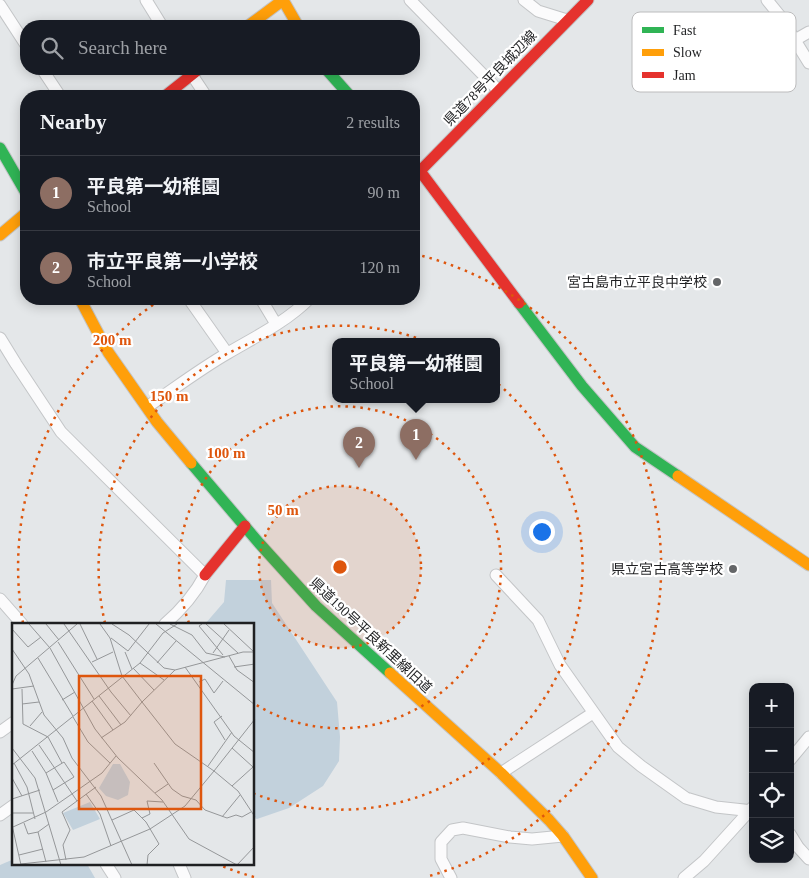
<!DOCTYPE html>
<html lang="en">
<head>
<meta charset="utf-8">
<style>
  :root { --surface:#171b24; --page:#20242c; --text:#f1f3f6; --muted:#9ea1a6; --line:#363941; --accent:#ea580c }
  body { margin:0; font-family:"Times New Roman","Noto Sans JP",serif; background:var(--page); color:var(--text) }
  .controls { position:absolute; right:15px; bottom:15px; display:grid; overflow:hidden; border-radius:10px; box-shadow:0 2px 12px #0003 }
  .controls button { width:45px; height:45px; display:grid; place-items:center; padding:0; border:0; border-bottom:1px solid var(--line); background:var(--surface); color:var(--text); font:25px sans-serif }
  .you { position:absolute; left:541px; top:531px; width:18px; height:18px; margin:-12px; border:4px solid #fff; border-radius:50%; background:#1a73e8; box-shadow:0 0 0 8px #1a73e833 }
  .badge { display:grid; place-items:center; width:32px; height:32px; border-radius:50%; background:var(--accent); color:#fff; font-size:16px; font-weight:700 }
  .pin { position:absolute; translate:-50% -41px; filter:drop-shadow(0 1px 2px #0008) }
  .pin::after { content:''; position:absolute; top:26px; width:18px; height:15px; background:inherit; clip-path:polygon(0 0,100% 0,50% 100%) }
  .popup { position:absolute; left:332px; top:338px; width:168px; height:65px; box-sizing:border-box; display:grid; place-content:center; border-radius:10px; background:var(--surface); filter:drop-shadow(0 1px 4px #0005); font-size:16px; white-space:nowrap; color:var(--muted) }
  .popup b { font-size:19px; color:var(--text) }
  .popup::after { content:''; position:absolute; left:50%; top:100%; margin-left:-10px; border:10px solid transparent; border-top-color:var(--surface) }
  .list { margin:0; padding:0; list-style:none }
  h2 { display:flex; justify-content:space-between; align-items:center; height:65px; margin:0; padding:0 20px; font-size:21px }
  h2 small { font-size:16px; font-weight:400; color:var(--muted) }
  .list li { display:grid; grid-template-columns:32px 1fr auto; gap:15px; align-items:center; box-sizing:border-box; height:75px; padding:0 20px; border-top:1px solid var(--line) }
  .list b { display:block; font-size:19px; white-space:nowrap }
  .list p { margin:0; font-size:16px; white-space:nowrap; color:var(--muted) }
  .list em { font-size:16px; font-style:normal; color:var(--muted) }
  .icon { flex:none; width:28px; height:28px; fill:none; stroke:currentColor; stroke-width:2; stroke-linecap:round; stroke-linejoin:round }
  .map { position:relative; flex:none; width:809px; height:878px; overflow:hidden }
  .search { position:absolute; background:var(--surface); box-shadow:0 2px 12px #0003; left:20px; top:20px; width:400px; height:55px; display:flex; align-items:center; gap:12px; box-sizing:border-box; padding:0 18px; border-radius:20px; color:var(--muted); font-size:19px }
  .panel { position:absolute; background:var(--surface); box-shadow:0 2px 12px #0003; left:20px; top:90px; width:400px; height:215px; border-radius:20px }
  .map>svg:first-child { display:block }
</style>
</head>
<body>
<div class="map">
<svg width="809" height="878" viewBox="0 0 809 878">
  <rect width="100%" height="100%" fill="#e4e7e9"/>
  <path fill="#c2d1dc" d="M226 580H271L272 603 337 702 340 737 339 761 323 786 289 808 257 819 254 818V624H205L224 602Z
    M14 859V864H87L95 878H0V865Z"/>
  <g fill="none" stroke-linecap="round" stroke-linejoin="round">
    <defs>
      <path id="street" d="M146 0 162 26
        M410 0 498 90
        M524 0 538 11 567 20
        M767 0 780 16 809 63
        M0 5 26 45
        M795 40 809 32
        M42 69 60 96
        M188 69 206 96
        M189 299 227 353
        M261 299 276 324
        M0 338 16 364 61 432 205 575C195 594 181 610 165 624
        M147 407C174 389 200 369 228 353 255 337 286 322 309 299
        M496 575 538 620 560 665 618 747 641 766 686 798 716 807 753 811
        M0 599 22 624
        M0 732 14 722
        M790 760 809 737
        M501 773 593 713
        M0 815 14 805
        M790 834 798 847 809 859
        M106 864 115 878
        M179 864 185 878
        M451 878 441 859V842L452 830 463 828 510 837 532 839 563 836
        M684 878 704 861 753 807"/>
      <path id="fast" d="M326 69 350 96
        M0 148 26 193
        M519 303 582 386 635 447 678 476
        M191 463 259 543 316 606 390 673"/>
      <path id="slow" d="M283 0 298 26
        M248 26 283 0
        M0 235 26 213
        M80 299 108 352 157 422 191 463
        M678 476 809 565
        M390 673 501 773 549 820 563 836 592 878"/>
      <path id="jam" d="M165 96 199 69
        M414 165 420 171 588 0
        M420 171 519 303
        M205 575 245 526"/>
    </defs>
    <use href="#street" stroke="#c3c5c7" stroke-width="13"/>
    <use href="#fast" stroke="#c3c5c7" stroke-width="13"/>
    <use href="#slow" stroke="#c3c5c7" stroke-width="13"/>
    <use href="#jam" stroke="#c3c5c7" stroke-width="13"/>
    <use href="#street" stroke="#fbfbfc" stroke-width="11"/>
    <use href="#fast" stroke="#30b455" stroke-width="11"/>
    <use href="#slow" stroke="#ff9f0a" stroke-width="11"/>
    <use href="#jam" stroke="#e5322d" stroke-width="11"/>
  </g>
  <circle cx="340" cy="567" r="81" fill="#de560d" fill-opacity=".12"/>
  <g fill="none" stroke="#de560d" stroke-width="2.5" stroke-dasharray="2.5 5">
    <circle cx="340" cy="567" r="81"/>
    <path d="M189 623A161 161 0 1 1 255 704"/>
    <path d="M105 623A242 242 0 1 1 255 794"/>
    <path d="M254 877A322 322 0 0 1 217 864M23 623A322 322 0 0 1 160 300M415 254A322 322 0 0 1 426 877"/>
  </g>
  <g fill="#646668" stroke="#fff" stroke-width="2">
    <circle cx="717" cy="282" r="5"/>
    <circle cx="733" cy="569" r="5"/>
  </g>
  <g text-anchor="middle" stroke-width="4.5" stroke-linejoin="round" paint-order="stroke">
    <g font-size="14" fill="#1f2022" stroke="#fff">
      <text transform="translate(490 78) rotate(-46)" y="5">県道78号平良城辺線</text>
      <text transform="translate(371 635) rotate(43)" y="5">県道190号平良新里線旧道</text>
    </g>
    <g font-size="14" fill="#1f2022" stroke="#fff" text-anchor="end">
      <text x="707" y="287">宮古島市立平良中学校</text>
      <text x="723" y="574">県立宮古高等学校</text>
    </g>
  </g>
  <g transform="translate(12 623)">
    <rect width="242" height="242" fill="#e4e7e9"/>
    <path d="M101 141H108L118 159 116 172 106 177 94 173 87 165ZM78 179 88 196 61 207 51 190Z" fill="#c2d1dc"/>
    <path fill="none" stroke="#959799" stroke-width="1" d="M17 1 38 25 83 106 106 135 150 177 177 216 225 242M34 1 47 17M52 1 99 69 119 93M68 1 85 36M88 1 98 15 110 53 130 79 163 47 231 29H243M100 1 117 12 152 45 163 47M144 1 243 82M158 1 180 12 194 30 213 34M190 1 187 3 211 32M194 1 226 30M212 1 242 29M0 6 16 24 29 14M99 15 116 28 137 1M46 19 82 76M0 26 17 51 32 92 51 115 60 135 89 173 120 242M113 29 120 46M201 30 217 7M217 33 225 47 243 60M26 35 61 93M80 39 101 29M128 40 152 57M145 40 164 18M173 44 222 113 243 130M222 44 243 41M121 45 142 67M187 59 193 56 202 70 211 58M0 62 4 53 65 1M0 66 22 63M10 66 11 101 36 114 50 140M87 73 109 102M50 77 63 69M80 78 101 107M10 81 27 79M210 93 202 99 213 117M61 94 76 119 98 140M18 103 30 89M89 115 113 99 130 79 163 121 202 148 243 96M27 122 65 178M0 125 23 155 49 242M220 125 241 144 220 163M20 128 34 150 46 179M2 140 15 164 23 196M142 140 160 166 170 173 184 177 193 187 215 195 224 192 230 194 239 189M0 142 128 40 151 10 165 1M196 143 220 109M34 150 52 139 62 154 41 167M0 155 10 173M143 170 156 161M74 171 88 191 99 223M0 176 28 167M0 190H21M210 194 228 172M130 195 138 191 135 178 151 179M100 197 122 187 134 199 147 221 136 232 135 242M12 200 16 211 26 209M0 202 9 242M1 204 34 189 90 150 104 133M7 232 31 226M54 237 51 222 58 207 50 189 84 164M34 239 26 209 37 201M9 241 72 234 138 206 173 183 202 148 226 168 243 194M225 242 243 223"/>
    <path fill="#de560d" fill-opacity="0.15" stroke="#de560d" stroke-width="2.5" d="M67 53H189V186H67Z"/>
    <rect width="242" height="242" fill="none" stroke="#1f2022" stroke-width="2.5"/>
  </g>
  <rect x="632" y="12" width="164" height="80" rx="8" fill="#fff" stroke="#bcbcbd" stroke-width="1"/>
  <rect x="642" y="27" width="22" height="6" fill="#30b455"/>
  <rect x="642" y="49" width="22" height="7" fill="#ff9f0a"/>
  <rect x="642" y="72" width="22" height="6" fill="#e5322d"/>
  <g font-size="14" fill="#1f2022">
    <text x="673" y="35">Fast</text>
    <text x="673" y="57">Slow</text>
    <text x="673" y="80">Jam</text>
  </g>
  <circle cx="340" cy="567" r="8" fill="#de560d" stroke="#fff" stroke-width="2.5"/>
  <g font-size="15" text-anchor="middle" font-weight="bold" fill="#de560d" stroke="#fff" stroke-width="4.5" stroke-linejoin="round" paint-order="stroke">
    <text x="112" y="345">200 m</text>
    <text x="169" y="401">150 m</text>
    <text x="226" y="458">100 m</text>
    <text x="283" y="515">50 m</text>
  </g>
</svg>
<div class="controls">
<button>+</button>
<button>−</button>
<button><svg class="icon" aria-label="locate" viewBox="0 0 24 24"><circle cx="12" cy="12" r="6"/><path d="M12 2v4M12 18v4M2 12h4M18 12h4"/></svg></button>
<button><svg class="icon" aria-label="layers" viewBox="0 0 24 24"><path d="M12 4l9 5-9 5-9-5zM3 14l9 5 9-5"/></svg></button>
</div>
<div class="you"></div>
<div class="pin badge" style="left:416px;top:460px;background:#8d6e63">1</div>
<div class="popup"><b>平良第一幼稚園</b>School</div>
<div class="pin badge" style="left:359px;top:468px;background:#8d6e63">2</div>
<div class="search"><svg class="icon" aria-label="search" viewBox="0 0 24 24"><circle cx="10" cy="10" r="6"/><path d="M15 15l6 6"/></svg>Search here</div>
<section class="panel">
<h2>Nearby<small>2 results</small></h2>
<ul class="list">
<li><span class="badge" style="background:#8d6e63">1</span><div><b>平良第一幼稚園</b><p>School</p></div><em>90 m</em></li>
<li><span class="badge" style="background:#8d6e63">2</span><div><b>市立平良第一小学校</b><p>School</p></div><em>120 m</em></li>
</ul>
</section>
</div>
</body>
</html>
